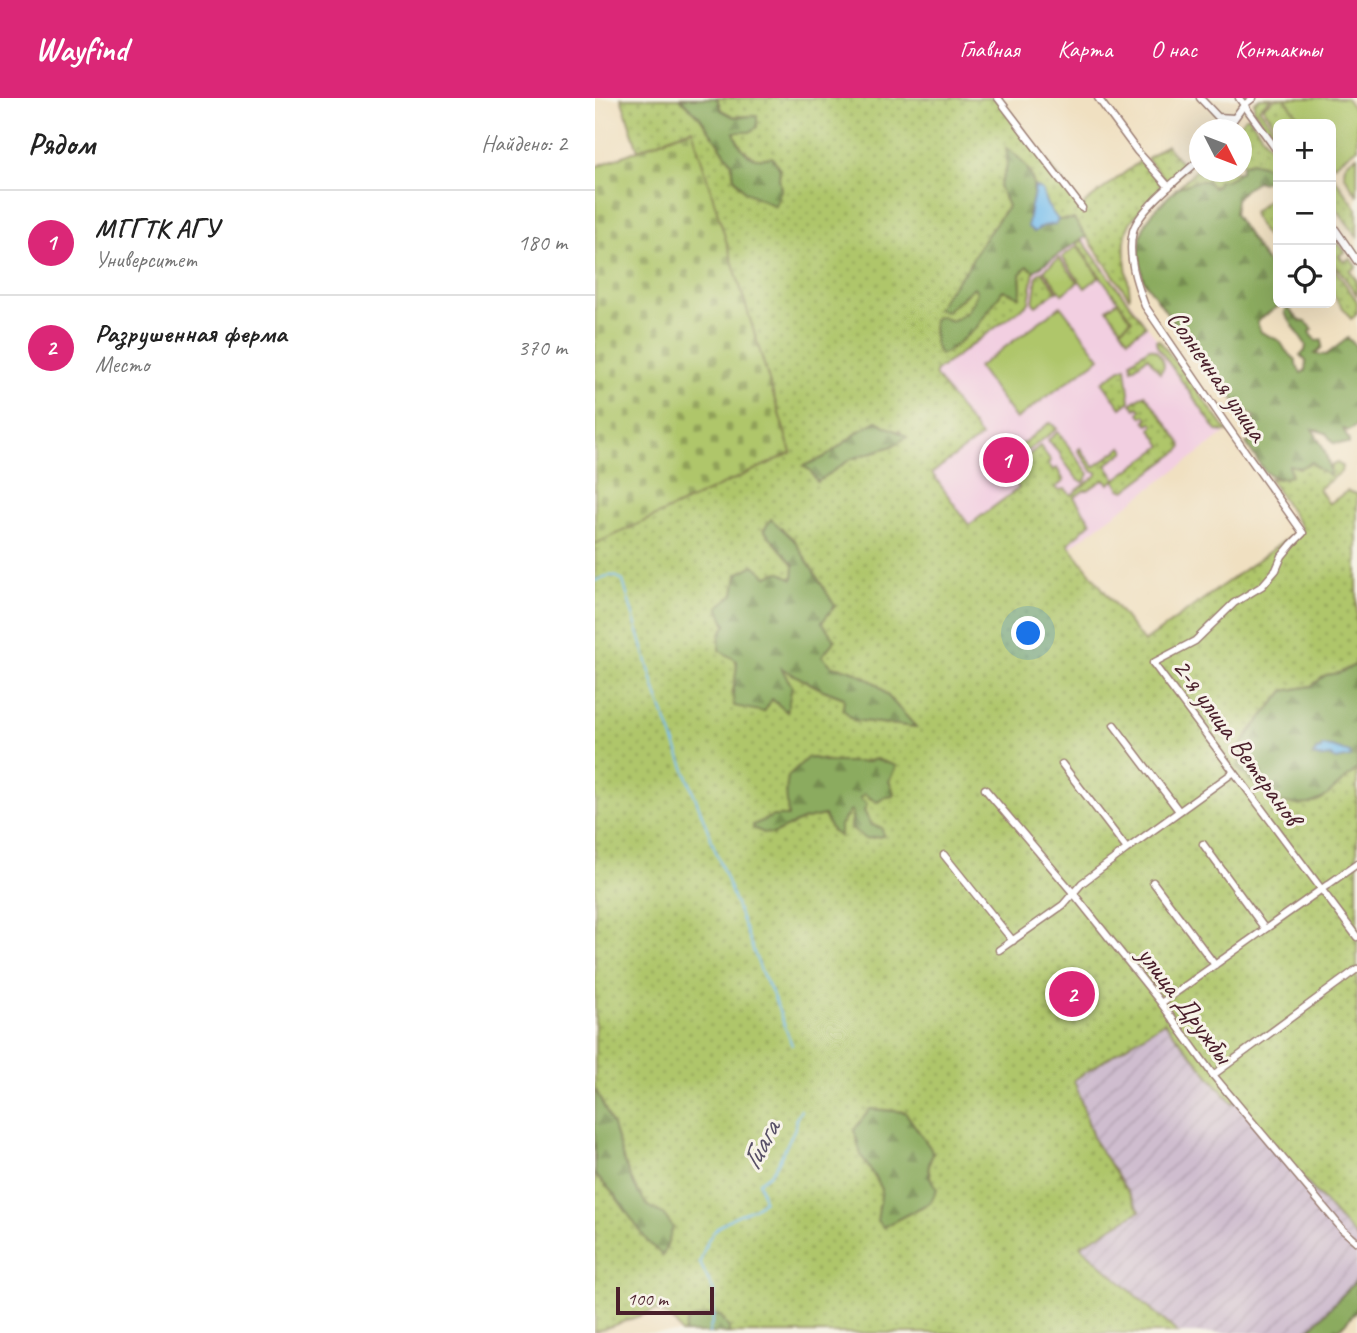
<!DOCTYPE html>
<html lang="ru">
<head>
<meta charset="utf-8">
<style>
  :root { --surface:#fff; --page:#f2f2f2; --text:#222; --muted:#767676; --line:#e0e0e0; --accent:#db2777 }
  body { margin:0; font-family:Caveat,sans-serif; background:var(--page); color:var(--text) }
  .controls { position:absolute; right:21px; top:21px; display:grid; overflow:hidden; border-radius:10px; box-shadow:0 7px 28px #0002 }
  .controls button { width:63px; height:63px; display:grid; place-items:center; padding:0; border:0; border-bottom:2px solid var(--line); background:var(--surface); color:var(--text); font:35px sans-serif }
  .compass { position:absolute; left:594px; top:21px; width:63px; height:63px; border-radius:50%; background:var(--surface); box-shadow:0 7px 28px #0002; rotate:132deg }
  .scale { position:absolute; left:21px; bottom:18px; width:98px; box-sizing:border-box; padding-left:7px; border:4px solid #4a1f2b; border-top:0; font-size:19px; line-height:24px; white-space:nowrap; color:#4a1f2b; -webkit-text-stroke:5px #f7f3e8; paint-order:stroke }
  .you { position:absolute; left:434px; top:536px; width:24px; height:24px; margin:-18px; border:5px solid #fff; border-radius:50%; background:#1a73e8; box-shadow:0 0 0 10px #1a73e833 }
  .badge { display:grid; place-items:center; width:46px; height:46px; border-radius:50%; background:var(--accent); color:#fff; font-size:23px; font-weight:700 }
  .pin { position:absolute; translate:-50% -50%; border:4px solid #fff; box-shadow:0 2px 7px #0006 }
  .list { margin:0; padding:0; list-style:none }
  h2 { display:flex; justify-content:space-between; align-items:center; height:91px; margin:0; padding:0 28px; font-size:30px }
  h2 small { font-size:23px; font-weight:400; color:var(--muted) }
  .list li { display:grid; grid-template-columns:46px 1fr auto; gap:21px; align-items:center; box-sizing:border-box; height:105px; padding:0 28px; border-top:2px solid var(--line) }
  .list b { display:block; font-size:26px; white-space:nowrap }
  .list p { margin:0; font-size:23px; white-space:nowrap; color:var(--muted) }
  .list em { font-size:23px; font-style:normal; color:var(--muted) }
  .icon { flex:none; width:38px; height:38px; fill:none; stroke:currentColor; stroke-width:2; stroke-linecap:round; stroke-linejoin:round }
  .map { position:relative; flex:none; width:762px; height:1235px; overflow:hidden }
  header { display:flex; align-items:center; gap:42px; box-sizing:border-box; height:98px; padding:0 35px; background:var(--accent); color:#fff }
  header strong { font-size:33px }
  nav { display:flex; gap:38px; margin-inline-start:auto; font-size:24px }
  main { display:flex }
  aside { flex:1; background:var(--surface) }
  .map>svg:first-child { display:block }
</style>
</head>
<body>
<header>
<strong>Wayfind</strong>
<nav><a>Главная</a><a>Карта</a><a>О нас</a><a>Контакты</a></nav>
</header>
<main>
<aside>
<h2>Рядом<small>Найдено: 2</small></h2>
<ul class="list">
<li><span class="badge">1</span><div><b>МГГТК АГУ</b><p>Университет</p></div><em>180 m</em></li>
<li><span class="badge">2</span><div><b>Разрушенная ферма</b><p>Место</p></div><em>370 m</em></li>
</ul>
</aside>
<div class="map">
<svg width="762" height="1235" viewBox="0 0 762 1235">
  <defs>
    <pattern id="industrial-furrows" width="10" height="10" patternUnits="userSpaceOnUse" patternTransform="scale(1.75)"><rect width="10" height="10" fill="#cfbdcf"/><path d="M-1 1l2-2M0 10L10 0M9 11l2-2" fill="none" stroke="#b3a2b2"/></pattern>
    <pattern id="grass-dots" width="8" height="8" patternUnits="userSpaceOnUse" patternTransform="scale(1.75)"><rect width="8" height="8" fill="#afc66b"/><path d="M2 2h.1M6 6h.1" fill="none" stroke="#90a058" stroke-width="1.8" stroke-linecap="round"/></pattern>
    <pattern id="forest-firs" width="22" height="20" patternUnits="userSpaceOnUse" patternTransform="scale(1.75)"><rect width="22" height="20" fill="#8bab5f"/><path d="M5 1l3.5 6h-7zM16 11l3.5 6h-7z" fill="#748b4f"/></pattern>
    <pattern id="cemetery-stones" width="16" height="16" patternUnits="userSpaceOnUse" patternTransform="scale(1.75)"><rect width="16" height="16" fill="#afc66b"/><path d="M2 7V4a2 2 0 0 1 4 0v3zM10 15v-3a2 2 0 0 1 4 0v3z" fill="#90a058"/></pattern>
  </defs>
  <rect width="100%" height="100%" fill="#f7f3e8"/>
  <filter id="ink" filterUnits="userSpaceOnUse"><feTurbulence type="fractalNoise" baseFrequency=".0143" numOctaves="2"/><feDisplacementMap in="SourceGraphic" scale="14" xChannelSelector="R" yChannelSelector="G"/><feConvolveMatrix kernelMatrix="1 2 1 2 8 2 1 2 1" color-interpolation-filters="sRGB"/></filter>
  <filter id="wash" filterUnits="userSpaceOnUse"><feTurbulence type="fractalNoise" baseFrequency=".00686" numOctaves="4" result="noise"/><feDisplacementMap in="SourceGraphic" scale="28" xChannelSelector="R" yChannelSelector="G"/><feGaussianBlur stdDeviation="1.57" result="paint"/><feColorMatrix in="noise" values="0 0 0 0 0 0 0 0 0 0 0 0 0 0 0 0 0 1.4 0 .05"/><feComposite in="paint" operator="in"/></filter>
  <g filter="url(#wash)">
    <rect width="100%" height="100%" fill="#f0e0c1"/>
    <path fill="#f2cfe1" d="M489 140 630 336 329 555 195 388 339 274 434 205 439 173Z"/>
    <path fill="url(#industrial-furrows)" d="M577 919 677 1045 762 1141V1182L711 1235H583L485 1148 545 1112 499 1042 479 982Z"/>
    <path fill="url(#grass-dots)" stroke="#7c724b" stroke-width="2" fill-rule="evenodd" d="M26 0H85L104 18 116 35 137 65 139 79 186 92 184 81 185 71C162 61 147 58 138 33L153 18 139 19 126 12 122 0H403L488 110 490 105 545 63 571 90C559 100 543 112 535 125 524 145 533 175 535 197L534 199 479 121 463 122C460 117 455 112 452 107 448 98 450 93 440 89L434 72 413 60 411 76 404 88 413 107 384 149 372 171 351 196 363 204 380 188 382 194C376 211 373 216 356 223L345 218 339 221 338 236 353 253 381 230 408 192 425 198 426 191 425 176 432 168 439 173 434 205 340 274 341 278 386 339 337 375 374 427 424 390 406 364 407 360 419 351 423 356 414 363 421 371 433 363 431 359 445 348 456 363 453 365 458 372 462 370 469 383 460 390 463 392 470 391 476 397 502 377V374H498L483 352 485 350 499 369 527 349 530 353 511 367 521 381 567 348 556 331 559 327 556 324 553 327 550 323 553 320 550 317 547 319 544 315 546 312 543 309 541 311 536 306 550 296 585 344 587 349 585 352 530 393 525 391 519 382 514 386 511 382H508L493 392H490L479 399 496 424 473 446 549 544 707 430 674 380 683 381 696 378 694 367 717 364 735 378 736 368 742 365 747 368 746 374 724 391 734 406 752 393 762 396V566L744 575 731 577 716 588 689 593 655 634 645 650 650 677 661 685 754 677 762 671V1141L677 1045 642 1001 637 1005 569 924 479 982 499 1042 545 1113 485 1148 583 1235H86C80 1222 74 1217 61 1212L0 1234V446L196 355 96 31 43 52ZM282 323 298 333H305L297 348 256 361 222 383 215 372 209 369 230 359 266 332ZM169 432 199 442 217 472 227 524 226 558 237 568 256 572 282 586 320 629 258 622 249 600 226 591 185 569 192 613 176 601 137 596C146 563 143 563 125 536L131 527 139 496 198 482 199 467ZM213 659C234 664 259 668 281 661L299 695 291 699 276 701 269 695 265 701 268 713 277 727 286 730 288 738 270 741 256 729 258 714 256 712 245 727V738L237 732 229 717 207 722 178 736V718H194ZM275 1011 310 1014 338 1055 333 1069 336 1082V1104L288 1129 286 1105 287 1091 278 1075Z
      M665 0H677L664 10 683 36V46L660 13 659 14V4Z
      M681 0H690L709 26H683V31L668 9Z
      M650 19H654L683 60V88L681 90 674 82 676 76 656 64 647 67 646 32H641Z
      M571 47 591 70 578 82 572 83 552 61Z
      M604 69V74H643L641 77 618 90 612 83C600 83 594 87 583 89Z
      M736 75 762 111V139L736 103Z
      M682 94 683 95V153C674 141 662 129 658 114Z
      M487 142 551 228 533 241 526 231 537 222 482 146Z
      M741 146 745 147 750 154 744 158 749 164 755 160 761 169 755 173 762 183V197L736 161V149Z
      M736 166 762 203V216L756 221 736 193Z
      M447 173 462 193 441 208 438 205 442 177Z
      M561 242H564L633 334 622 333 562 248Z
      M554 250C562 250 569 262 569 269L565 275 553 259 537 271 536 263Z
      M531 269 535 303 526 310 507 284 526 271Z
      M456 325 462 331 428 356 423 349 453 326Z
      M463 334 494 376 489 384 483 382 468 362 464 354 453 342Z"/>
    <path fill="url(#forest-firs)" stroke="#6a6545" stroke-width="2" d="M85 0H122L126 12 139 19 162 18V29L155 34H139C146 55 155 64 177 59L185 71 184 81 186 92 180 108 150 94 139 79 137 65 116 35 104 18Z
      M411 50C437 67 445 88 433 116L439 134 448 128 460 126 463 122 479 121 492 140H488L439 173 432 168 425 176 426 191 425 199 408 192 381 230 353 253 345 257C338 245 338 235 339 221L345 218 356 223C373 216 376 211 382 194L379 189 350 214 342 211 351 196 372 171 384 149 413 108 404 88C411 75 414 65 411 50Z
      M656 64 667 67 674 70 676 76 674 82 673 81 667 85 662 83 649 92 641 101 639 116C653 136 665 157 680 175L683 174V182L677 186 683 192V196L680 201 684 208 665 221 662 225 666 234 685 243 691 253 701 262V267L706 275 710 273 711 263 705 257 710 253 711 247 691 217 690 213 693 210 705 223 711 224 718 231 715 234 721 243 727 242V249L720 256 731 257 753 240 761 248 762 328 753 333 748 331 754 343V346L738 345 731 335 717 331C727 346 734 359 735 378L722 370 717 364 705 370 694 367 696 378 683 381 670 374 651 345 657 343 656 330 660 319 644 308 597 250 591 239 584 232 548 181 544 157 546 136 552 123 560 112 583 89 591 87 601 83H612L618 90 622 87 623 83H629L641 77 643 74H646L647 67Z
      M282 323C293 331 302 332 312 339L297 348 256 361 222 384 215 372 208 368 230 359 266 332Z
      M176 421 199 442 240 508 227 524 240 542 227 558 237 568 256 572 282 586 321 629 258 622 248 611 249 600 226 591 186 570 197 588 192 614 177 601 169 614 139 608C136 592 142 578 142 563L124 552 125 536 131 527 123 509 139 496 142 476 159 467 172 478 184 474 198 481 199 467 169 432Z
      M762 566V671L729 700 715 706 702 707 681 703 644 671 645 650 655 634 689 593 716 588 731 577 744 575Z
      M213 659 233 664H272L281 661 301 668 294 683 299 695 298 698 291 699 282 704 269 696 265 700 272 706 269 713 276 727 287 730 288 738 270 741 256 729 258 714 256 712 245 727V739L237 733 229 717 207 722 178 736 169 735 158 730V727L178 718H193L191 693 193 678Z
      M0 990 18 1028 30 1067 40 1089 52 1107 68 1116 78 1129 68 1158 53 1144 18 1095 0 1077Z
      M275 1011 310 1014 336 1051 338 1056C330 1071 333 1078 342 1091L336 1104 288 1129 282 1123 287 1091 266 1057 259 1032Z
      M762 1182V1213L741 1235H711Z
      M114 1217 126 1218 134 1230V1235H89L93 1222Z"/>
    <path fill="url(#cemetery-stones)" stroke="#7c724b" stroke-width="2" d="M97 31 196 355 0 446V69Z"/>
    <path fill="#afc66b" stroke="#7c724b" stroke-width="2" d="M690 0H751L762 15V50L739 67 736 63V26H709Z
      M762 58V97C752 83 739 68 762 58Z
      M482 148 504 179 490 190 467 159Z
      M464 160 483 184 467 196 449 172Z
      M523 203 536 222 526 230 512 211Z
      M466 208 505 260 421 321 383 269Z"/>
    <path fill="#76beee" stroke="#606e8c" stroke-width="2" d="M440 89C452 93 447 97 452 107 455 112 460 117 463 122L460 126 448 128 439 134 433 129C433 115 438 103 440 89Z
      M727 648 737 649 755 655 756 659 741 662 737 660 736 658C730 658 723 662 718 657L722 652 726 651Z"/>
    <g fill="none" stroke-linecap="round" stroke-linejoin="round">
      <path stroke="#76beee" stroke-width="2" d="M0 483C10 478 19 474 28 483L62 598 166 873 177 895 197 947
        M114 1235 118 1220 119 1194 105 1165C112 1138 120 1127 145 1116 155 1112 162 1110 169 1102L164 1084 175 1076 183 1065 200 1030 201 1021 206 1012"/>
    </g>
  </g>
  <g filter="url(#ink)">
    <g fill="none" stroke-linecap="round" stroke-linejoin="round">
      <defs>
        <path id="minor" d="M403 0 487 110
          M503 0 542 53 574 89
          M605 0 623 19 639 20
          M644 0 683 54
          M631 32 649 7 658 0
          M604 62C587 78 544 111 538 133 532 158 541 184 550 208L630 325 708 435 697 446 687 458 681 472 667 488 639 505 600 543 558 565 762 839
          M736 125 762 163
          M519 627 584 713
          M467 666 532 751
          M390 691 479 796 566 905 618 977 748 1132 762 1144
          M608 746 670 831
          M349 757 418 843
          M558 784 620 867
          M404 852 468 807 487 785 532 751 639 674
          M566 905 762 766
          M618 977 762 871"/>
      </defs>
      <use href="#minor" stroke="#9d8076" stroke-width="9"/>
      <use href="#minor" stroke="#fff" stroke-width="6"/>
    </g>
  </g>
  <g text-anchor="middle" stroke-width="6" stroke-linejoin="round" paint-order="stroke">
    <g font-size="28" fill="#4a1f2b" stroke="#f7f3e8">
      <text transform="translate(623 277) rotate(55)" y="10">Солнечная улица</text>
      <text transform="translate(643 643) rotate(54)" y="10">2-я улица Ветеранов</text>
      <text transform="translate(591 906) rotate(53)" y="10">улица Дружбы</text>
    </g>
    <g font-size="30" font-style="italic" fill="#574f66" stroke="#f7f3e8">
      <text transform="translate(165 1047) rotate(-62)" y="10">Гиага</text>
    </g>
  </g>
</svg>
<div class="controls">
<button>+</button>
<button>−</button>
<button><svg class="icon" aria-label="locate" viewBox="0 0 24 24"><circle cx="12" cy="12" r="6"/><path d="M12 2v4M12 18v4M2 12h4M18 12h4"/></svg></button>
</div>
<svg class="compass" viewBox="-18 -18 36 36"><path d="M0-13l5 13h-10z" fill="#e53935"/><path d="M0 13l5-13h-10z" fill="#767676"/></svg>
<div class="scale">100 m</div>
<div class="you"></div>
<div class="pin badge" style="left:411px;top:362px">1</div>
<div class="pin badge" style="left:477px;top:896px">2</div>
</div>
</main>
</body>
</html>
